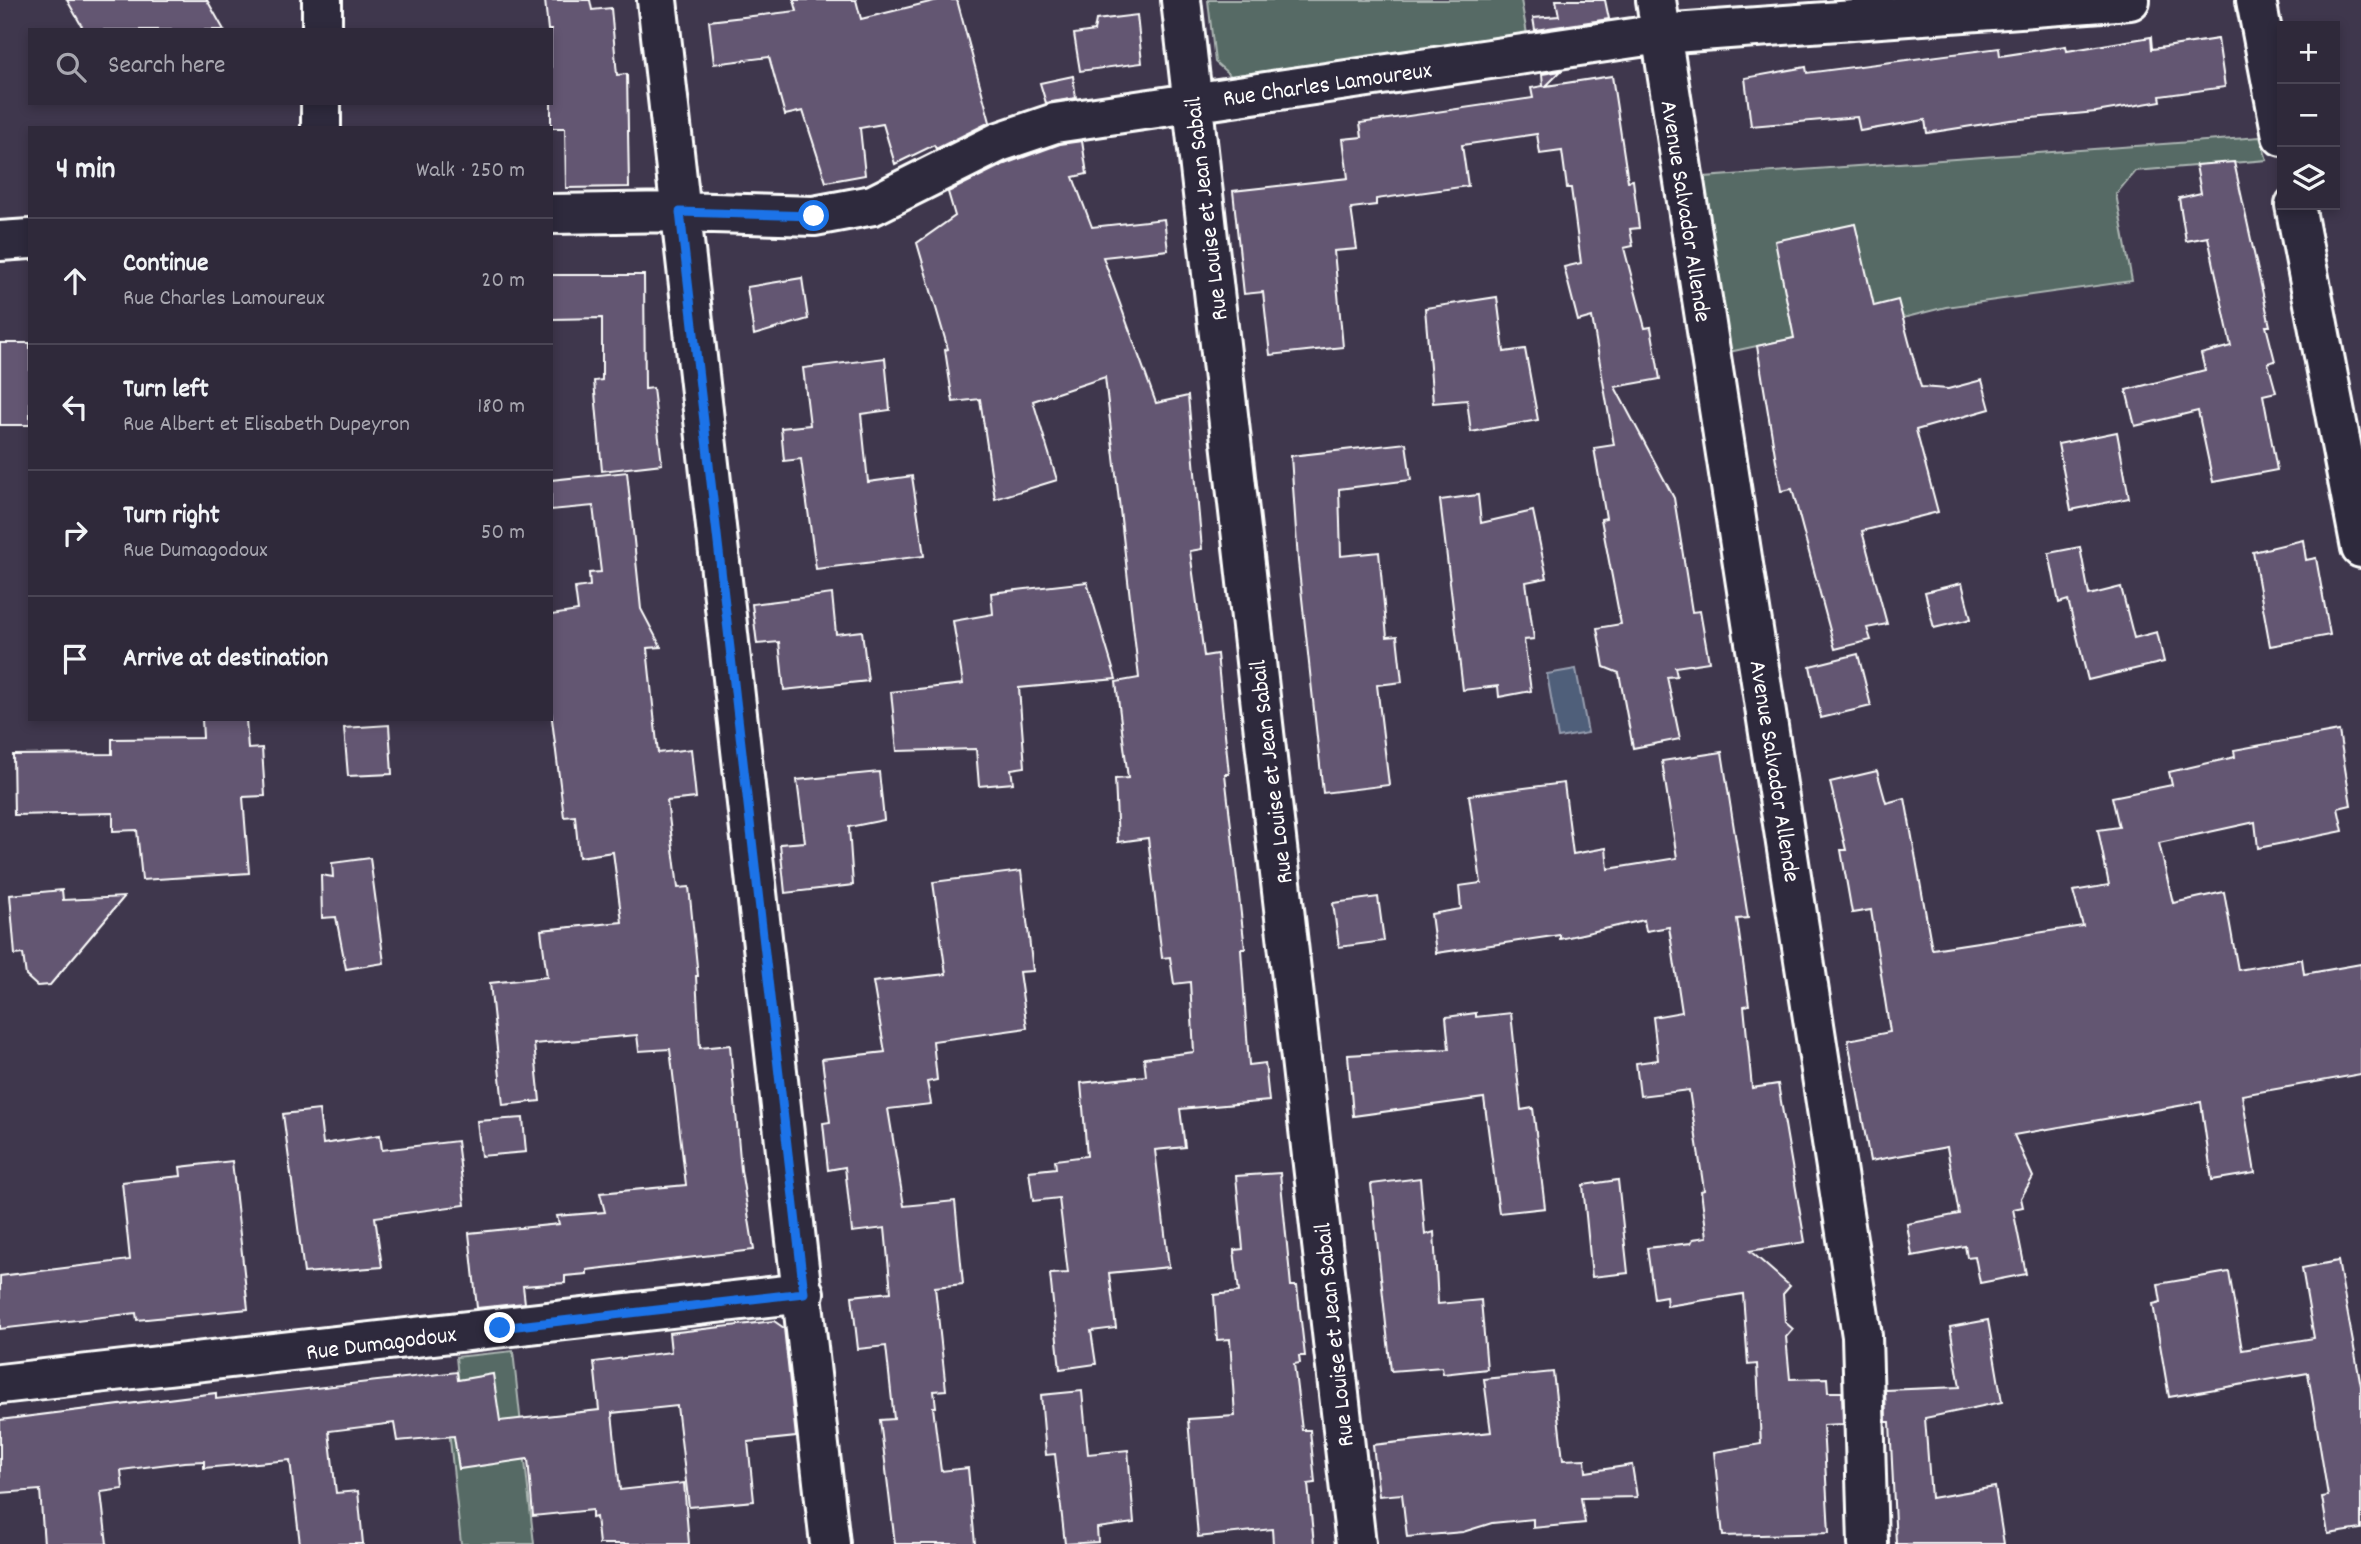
<!DOCTYPE html>
<html lang="en">
<head>
<meta charset="utf-8">
<style>
  :root { --surface:#2f293a; --page:#373142; --text:#f1f3f6; --muted:#a7a6af; --line:#4a4554 }
  body { margin:0; font-family:Dekko,sans-serif; background:var(--page); color:var(--text) }
  .controls { position:absolute; right:21px; top:21px; display:grid; overflow:hidden; border-radius:0px; box-shadow:0 4px 10px #0003 }
  .controls button { width:63px; height:63px; display:grid; place-items:center; padding:0; border:0; border-bottom:2px solid var(--line); background:var(--surface); color:var(--text); font:35px sans-serif }
  .stop { position:absolute; width:21px; height:21px; margin:-16px; border:5px solid #1a73e8; border-radius:50%; background:#fff }
  .stop.end { background:#1a73e8; border-color:#fff; box-shadow:0 2px 7px #0008 }
  .list { margin:0; padding:0; list-style:none }
  h2 { display:flex; justify-content:space-between; align-items:center; height:91px; margin:0; padding:0 28px; font-size:30px }
  h2 small { font-size:23px; font-weight:400; color:var(--muted) }
  .list li { display:grid; grid-template-columns:46px 1fr auto; gap:21px; align-items:center; box-sizing:border-box; height:126px; padding:0 28px; border-top:2px solid var(--line) }
  .list b { display:block; font-size:26px; white-space:nowrap }
  .list p { margin:0; font-size:23px; white-space:nowrap; color:var(--muted) }
  .list em { font-size:23px; font-style:normal; color:var(--muted) }
  .icon { flex:none; width:38px; height:38px; fill:none; stroke:currentColor; stroke-width:2; stroke-linecap:round; stroke-linejoin:round }
  .map { position:relative; flex:none; width:2361px; height:1544px; overflow:hidden }
  .search { position:absolute; background:var(--surface); box-shadow:0 4px 10px #0003; left:28px; top:28px; width:525px; height:77px; display:flex; align-items:center; gap:18px; box-sizing:border-box; padding:0 24px; border-radius:0px; color:var(--muted); font-size:26px }
  .panel { position:absolute; background:var(--surface); box-shadow:0 4px 10px #0003; left:28px; top:126px; width:525px; height:595px; border-radius:0px }
  .map>svg:first-child { display:block }
</style>
</head>
<body>
<div class="map">
<svg width="2361" height="1544" viewBox="0 0 2361 1544">
  <rect width="100%" height="100%" fill="#3f374d"/>
  <filter id="ink" filterUnits="userSpaceOnUse"><feTurbulence type="fractalNoise" baseFrequency=".0143" numOctaves="2"/><feDisplacementMap in="SourceGraphic" scale="14" xChannelSelector="R" yChannelSelector="G"/><feConvolveMatrix kernelMatrix="1 2 1 2 8 2 1 2 1" color-interpolation-filters="sRGB"/></filter>
  <g filter="url(#ink)">
    <path fill="#576b65" stroke="#abb5b2" stroke-width="2" d="M1208 0H1521L1527 34 1231 76 1215 62Z
      M2260 137 2267 160 2135 171 2116 194 2132 281 1946 307 1836 335 1803 336 1729 352 1704 177Z
      M513 1351 534 1544H461L448 1420 462 1418 456 1357Z"/>
    <path fill="#505e7a" stroke="#969eaf" stroke-width="2" d="M1576 669 1588 733 1558 738 1547 674Z"/>
    <path fill="#645672" stroke="#fff" stroke-width="2" d="M67 0H207L224 30H84Z
      M545 0H590L592 10 611 8 617 75 627 74 629 187 566 188 565 128H551V30H548Z
      M794 0H856L861 19 938 0H957L990 122 936 149 934 145 895 164 883 124 860 128 865 175 826 182 803 111 785 115 769 57 714 64 709 21 797 11Z
      M1556 0H1605L1609 19 1535 30 1533 18 1559 16Z
      M1137 15 1142 63 1080 71 1074 34 1094 31 1096 20Z
      M2151 37 2152 49 2218 39 2225 87 2160 96 2161 101 2096 112 2010 120 1927 133 1925 120 1860 131 1857 117 1751 126 1745 78 1806 67 1807 73 1999 48 2000 56 2066 46 2067 51Z
      M1561 71 1546 86 1612 76 1628 181 1633 180 1639 228 1630 229 1633 246 1624 248 1645 328 1651 327 1660 379 1615 387 1674 498 1692 612 1700 611 1709 662 1675 667 1677 676 1667 677 1680 739 1633 748 1619 673 1604 667 1597 628 1621 624 1601 519 1606 518 1594 448 1614 445 1592 317 1578 321 1564 267 1581 263 1571 188H1567L1562 151 1540 154 1537 134 1462 145 1468 186 1376 199V205L1351 208 1357 249 1334 251 1343 347 1270 355 1263 292 1244 294 1233 191 1348 178 1343 139 1362 137 1360 123 1533 98 1531 88 1543 86 1542 74Z
      M1073 76 1076 98 1046 103 1040 83Z
      M1082 141 1087 174 1073 177 1092 227 1164 219 1168 250 1103 257 1156 403 1188 396 1202 549 1190 551 1204 656 1217 654 1229 774H1225L1245 949H1241L1249 1065 1265 1063 1269 1101 1180 1109 1185 1147 1155 1150 1169 1267 1109 1273 1116 1328 1091 1331 1096 1364 1060 1369 1050 1274 1068 1273 1059 1198 1033 1201 1029 1171 1056 1168 1055 1160 1087 1156 1081 1083 1146 1076 1144 1058 1194 1052 1190 982 1174 984 1170 957 1162 958 1148 838 1118 842 1115 779 1128 778 1116 682 1139 678 1105 377 1033 401 1057 480 995 499 980 399 953 402 945 350 948 349 917 243 955 216 948 192 1002 165 1060 144Z
      M2234 162 2270 326H2266L2275 361 2268 363 2276 392 2263 395 2277 470 2213 482 2198 411 2135 426 2126 390 2205 370 2201 354 2231 346 2208 237 2186 241 2179 198 2201 193 2196 165Z
      M1855 224 1874 306 1898 300 1921 387 1948 389 1982 380 1990 409 1916 430 1938 512 1862 531 1887 624 1867 628 1871 640 1835 649 1792 489 1781 491 1757 346 1794 338 1775 241Z
      M551 275H644L645 389 653 388 662 464 602 471 594 381 602 380V318L551 319Z
      M802 278 808 319 754 335 747 287Z
      M1497 297 1504 352 1525 349 1538 420 1471 432 1467 400 1433 403 1425 308Z
      M0 343H30V425H0Z
      M885 358 890 410 861 414 868 482 912 476 924 556 816 569 801 459 784 461 781 428 810 425 803 368Z
      M2117 432 2129 498 2071 510 2058 444Z
      M1406 443 1411 480 1339 489 1341 556 1379 552 1387 637 1397 636 1402 682 1377 685 1389 785 1323 793 1298 561 1291 456Z
      M627 472 641 609 661 647 647 648 658 753 691 749 696 798 667 801 678 888 689 887 698 976H696L700 1048 730 1045 741 1170 754 1250 587 1270V1274L565 1276V1283L523 1286 525 1303 477 1308 469 1233 559 1224 557 1216 605 1212 600 1193 686 1185 670 1049 639 1051 637 1035 534 1044 540 1101 503 1105 490 983 547 977 541 930 622 922 613 852 579 857 575 816 564 817 551 711V615L578 611 575 588 590 586 589 573 601 572 593 506 551 510V480Z
      M1478 495 1481 523 1533 511 1547 578 1526 582 1534 639 1524 640 1531 691 1499 697 1498 686 1463 690 1440 500Z
      M2303 540 2306 560 2316 558 2330 635 2270 646 2253 552Z
      M2080 547 2089 595 2121 587 2134 638 2157 632 2164 662 2088 680 2068 600 2059 603 2049 553Z
      M1087 582 1116 679 1019 688 1025 767 1011 769 1013 783 979 786 976 749 897 751 891 692 963 684 953 621 993 614 991 593Z
      M1962 583 1971 619 1934 628 1925 592Z
      M832 594 836 634 862 631 868 681 784 690 779 642 757 644 752 604Z
      M1858 654 1871 706 1821 718 1810 666Z
      M202 719H246L248 749 262 748 265 796 243 797 249 873 142 880 137 830 113 831V813L14 815 13 755 112 754V739L203 738Z
      M389 725 392 774 348 776 344 728Z
      M2339 731 2351 805 2338 808 2343 831 2258 848 2255 822 2159 843 2173 903 2224 892 2238 970 2302 959 2304 974 2361 964V1074L2242 1095 2255 1173 2212 1180 2201 1102 2014 1135 2033 1177 2021 1198 2023 1207 2013 1209 2026 1274 1980 1283 1975 1256 1967 1257 1965 1246 1912 1256 1907 1224 1959 1214 1947 1147 1870 1161 1848 1040 1890 1032 1871 910 1852 913 1841 850H1846L1830 782 1877 771 1886 803 1905 798 1932 949 2083 926 2073 891 2109 885 2098 830 2119 827 2112 797 2172 785 2169 772 2235 757 2234 750Z
      M1722 752 1748 918 1737 919 1749 1005 1744 1006 1752 1088 1778 1084 1805 1242 1750 1251 1790 1286 1783 1294 1785 1322 1793 1329 1786 1337 1790 1379 1827 1378 1828 1392H1842L1843 1424 1823 1425 1829 1533 1723 1536 1714 1452 1761 1444 1757 1364 1748 1365 1743 1294 1667 1306 1666 1296 1654 1298 1647 1248 1691 1243 1693 1239 1707 1237 1701 1191 1704 1190 1689 1090 1640 1096 1636 1063 1658 1060 1653 1017 1682 1012 1669 927 1646 931 1644 920 1560 939V935L1436 953 1431 914 1461 909 1459 886 1481 883 1469 795 1564 783 1573 854 1606 848 1608 869 1677 858 1662 761Z
      M879 772 884 820 849 827 853 885 785 893 780 844 805 842 797 780Z
      M370 858 384 963 346 969 336 917 322 918 321 875 333 877 332 863Z
      M1021 871 1033 971 1019 972 1027 1028 933 1041 937 1080 927 1082 931 1104 888 1109 904 1206 955 1201 963 1284 935 1287 946 1390 934 1391 936 1407H933L941 1471 968 1468 975 1544H895L880 1420 894 1419 886 1346 858 1349 852 1296 891 1292 885 1228 852 1232 845 1167 828 1170 823 1123 830 1122 822 1059 885 1052 873 982 946 974 933 882Z
      M62 890 63 900 124 897 50 985 37 986 26 976 23 954 15 955 10 895Z
      M1378 897 1384 941 1339 947 1333 903Z
      M1476 1013V1017L1511 1013 1521 1110 1533 1108 1545 1208 1499 1213 1484 1098 1353 1116 1348 1055 1449 1049 1446 1017Z
      M319 1110 323 1144 380 1135 382 1150 457 1141 465 1205 375 1217 382 1267 304 1273 283 1114Z
      M523 1118 526 1152 481 1156 477 1121Z
      M232 1161 248 1309 137 1320 136 1313 0 1329V1276L130 1260 122 1182 181 1176 180 1167Z
      M1280 1173 1291 1286H1297L1305 1356H1299L1300 1363 1294 1364 1302 1430H1310L1315 1483 1308 1484 1314 1544H1273L1272 1529 1198 1537 1188 1419 1235 1416 1230 1339 1217 1340 1214 1295 1239 1292 1234 1250 1243 1249 1236 1176Z
      M1420 1178 1425 1235 1434 1232 1438 1304 1481 1300 1487 1369 1443 1374 1442 1367 1391 1371 1371 1184Z
      M1618 1180 1628 1273 1592 1277 1583 1185Z
      M2338 1261 2361 1386V1529L2328 1534 2322 1497 2328 1496 2308 1373 2169 1397 2153 1304 2161 1302 2158 1284 2229 1272 2242 1350 2314 1338 2302 1268Z
      M1988 1320 2002 1402 1925 1418 1931 1498 1995 1487 2004 1544H1896L1890 1422H1886L1885 1390 1960 1387 1950 1327Z
      M774 1321 784 1328 796 1437 748 1442 754 1501 689 1507 677 1406 612 1413 620 1490 684 1483 689 1544H599L596 1517 592 1518V1510L533 1516 528 1459 459 1469 454 1436 397 1441 394 1423 329 1431 336 1493 358 1491 363 1544H300L290 1460 204 1468V1461L184 1462 121 1470 123 1489 101 1492 107 1544H44L40 1490 0 1493V1420L216 1393V1399L457 1372 458 1380 493 1374 500 1421 599 1410 594 1362 671 1352 669 1333Z
      M1553 1372 1563 1460 1585 1459 1586 1472 1632 1465 1637 1497 1581 1498 1585 1523 1533 1528V1519L1492 1523 1463 1532 1407 1537 1402 1494 1379 1496 1373 1445 1491 1432 1484 1379Z
      M1082 1391 1088 1454 1128 1450 1134 1523 1097 1528 1098 1542 1065 1544 1055 1454 1046 1455 1041 1395Z"/>
    <g fill="none" stroke-linecap="round" stroke-linejoin="round">
      <defs>
        <path id="minor" d="M657 0 830 1544
          M1181 0 1356 1544
          M1656 0 1862 1336 1868 1544
          M2256 0 2282 136
          M322 30V0
          M321 128V103
          M2295 205 2361 548
          M551 214 680 212 814 216 873 205 999 142 1055 123 1660 34 2130 0
          M0 241 30 239
          M0 1384 804 1293"/>
      </defs>
      <use href="#minor" stroke="#fff" stroke-width="44"/>
      <use href="#minor" stroke="#2f2a3d" stroke-width="38"/>
    </g>
  </g>
  <g fill="none" stroke-linecap="round" stroke-linejoin="round" filter="url(#ink)">
    <path stroke="#1a73e8" stroke-width="9" d="M500 1328 804 1293 680 212 814 216"/>
  </g>
  <g text-anchor="middle" stroke-width="5" stroke-linejoin="round" paint-order="stroke">
    <g font-size="24" fill="#fff" stroke="#2f2a3d">
      <text transform="translate(1327 83) rotate(-8)" y="8">Rue Charles Lamoureux</text>
      <text transform="translate(1205 209) rotate(-97)" y="8">Rue Louise et Jean Sabail</text>
      <text transform="translate(1687 211) rotate(81)" y="8">Avenue Salvador Allende</text>
      <text transform="translate(1776 771) rotate(81)" y="8">Avenue Salvador Allende</text>
      <text transform="translate(1270 772) rotate(-97)" y="8">Rue Louise et Jean Sabail</text>
      <text transform="translate(1333 1335) rotate(-96)" y="8">Rue Louise et Jean Sabail</text>
      <text transform="translate(381 1342) rotate(-7)" y="8">Rue Dumagodoux</text>
    </g>
  </g>
</svg>
<div class="controls">
<button>+</button>
<button>−</button>
<button><svg class="icon" aria-label="layers" viewBox="0 0 24 24"><path d="M12 4l9 5-9 5-9-5zM3 14l9 5 9-5"/></svg></button>
</div>
<div class="stop" style="left:814px;top:216px"></div>
<div class="stop end" style="left:500px;top:1328px"></div>
<div class="search"><svg class="icon" aria-label="search" viewBox="0 0 24 24"><circle cx="10" cy="10" r="6"/><path d="M15 15l6 6"/></svg>Search here</div>
<section class="panel">
<h2>4 min<small>Walk · 250 m</small></h2>
<ul class="list">
<li><svg class="icon" aria-label="ahead" viewBox="0 0 24 24"><path d="M12 20V5M6 11l6-6 6 6"/></svg><div><b>Continue</b><p>Rue Charles Lamoureux</p></div><em>20 m</em></li>
<li><svg class="icon" aria-label="left" viewBox="0 0 24 24"><path d="M17 20v-9H6M10 6l-5 5 5 5"/></svg><div><b>Turn left</b><p>Rue Albert et Elisabeth Dupeyron</p></div><em>180 m</em></li>
<li><svg class="icon" aria-label="right" viewBox="0 0 24 24"><path d="M7 20v-9h11M14 6l5 5-5 5"/></svg><div><b>Turn right</b><p>Rue Dumagodoux</p></div><em>50 m</em></li>
<li><svg class="icon" aria-label="arrive" viewBox="0 0 24 24"><path d="M6 21V4h12l-3 4 3 4H6"/></svg><div><b>Arrive at destination</b></div></li>
</ul>
</section>
</div>
</body>
</html>
